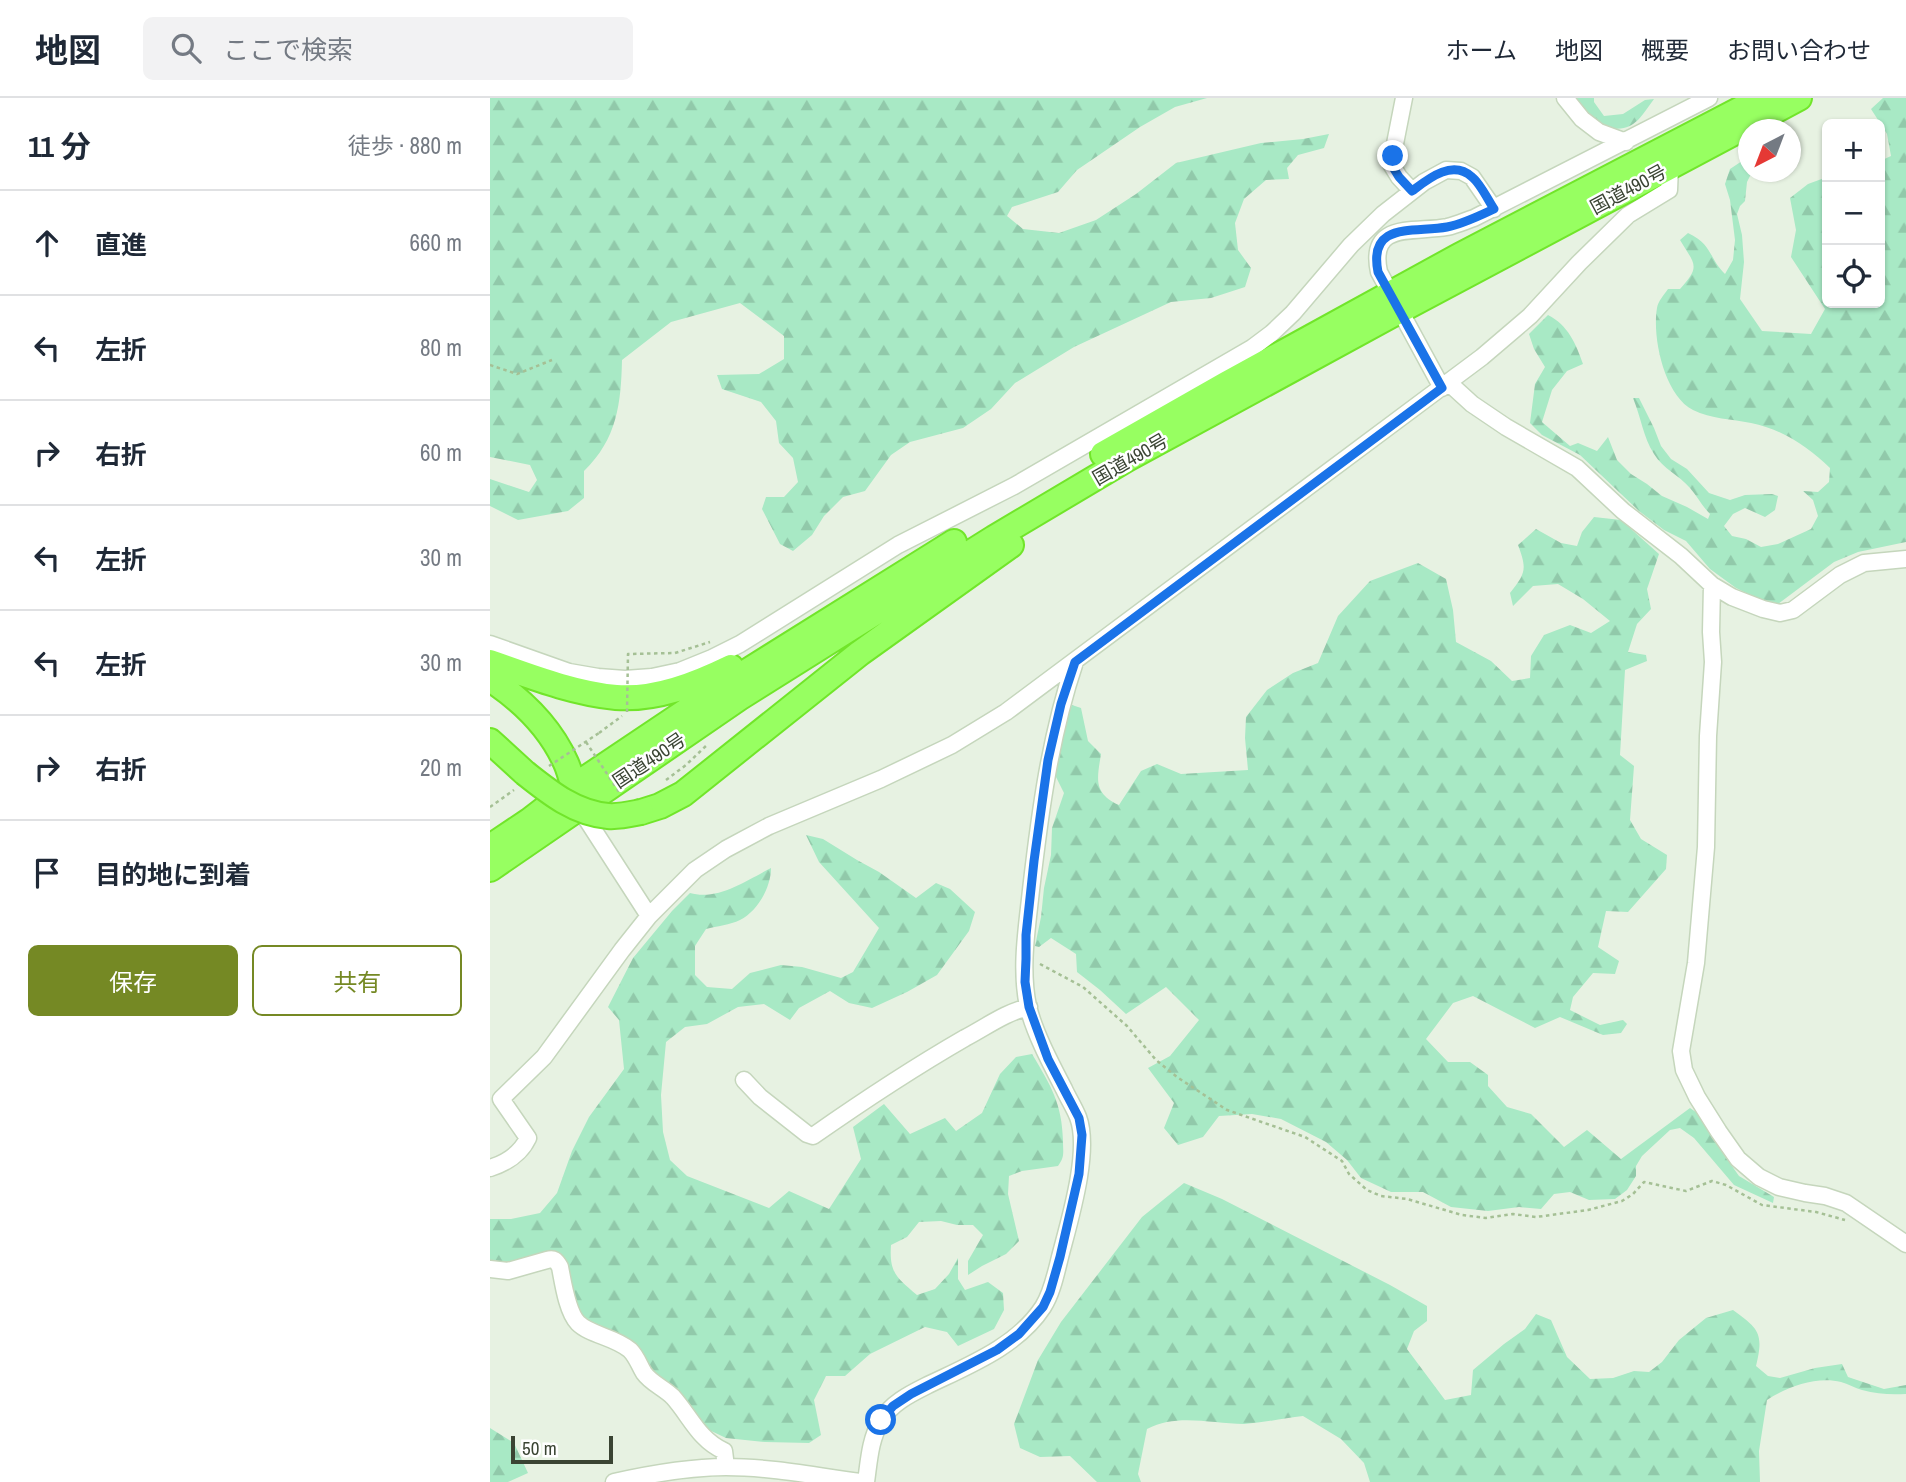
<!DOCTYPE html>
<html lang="ja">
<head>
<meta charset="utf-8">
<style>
  :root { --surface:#fff; --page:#f2f2f3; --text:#1f2937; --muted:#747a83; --line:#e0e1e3; --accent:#758924 }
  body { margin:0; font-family:"Archivo Narrow","Noto Sans JP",sans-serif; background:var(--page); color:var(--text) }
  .controls { position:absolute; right:21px; top:21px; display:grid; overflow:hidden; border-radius:10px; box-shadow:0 2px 5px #0004 }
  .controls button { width:63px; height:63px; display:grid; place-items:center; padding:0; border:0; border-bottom:2px solid var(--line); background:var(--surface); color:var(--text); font:35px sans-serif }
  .compass { position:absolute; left:1248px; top:21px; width:63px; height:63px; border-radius:50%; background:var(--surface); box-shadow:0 2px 5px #0004; rotate:222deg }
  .scale { position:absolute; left:21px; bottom:18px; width:102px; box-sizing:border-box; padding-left:7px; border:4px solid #3a4433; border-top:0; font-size:19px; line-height:24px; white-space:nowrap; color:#3a4433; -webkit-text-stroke:5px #fff; paint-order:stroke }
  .stop { position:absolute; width:21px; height:21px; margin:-16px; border:5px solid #1a73e8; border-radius:50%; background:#fff }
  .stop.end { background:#1a73e8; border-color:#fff; box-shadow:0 2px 7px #0008 }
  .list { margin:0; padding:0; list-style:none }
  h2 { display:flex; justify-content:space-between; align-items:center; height:91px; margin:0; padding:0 28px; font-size:30px }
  h2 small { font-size:23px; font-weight:400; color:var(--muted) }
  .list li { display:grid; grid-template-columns:46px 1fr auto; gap:21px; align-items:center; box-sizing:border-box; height:105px; padding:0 28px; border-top:2px solid var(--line) }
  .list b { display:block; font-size:26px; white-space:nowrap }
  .list em { font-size:23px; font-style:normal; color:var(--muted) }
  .actions { display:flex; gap:14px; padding:21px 28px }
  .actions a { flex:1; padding:16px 0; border:2px solid var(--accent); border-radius:10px; text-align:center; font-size:24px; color:var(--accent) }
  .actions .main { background:var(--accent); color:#fff }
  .icon { flex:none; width:38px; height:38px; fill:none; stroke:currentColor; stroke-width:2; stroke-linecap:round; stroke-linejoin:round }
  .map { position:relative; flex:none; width:1416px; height:1384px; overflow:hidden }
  header { display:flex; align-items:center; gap:42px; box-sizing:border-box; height:98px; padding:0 35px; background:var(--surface); border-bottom:2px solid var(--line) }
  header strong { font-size:33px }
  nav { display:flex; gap:38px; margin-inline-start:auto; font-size:24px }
  .search { width:490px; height:63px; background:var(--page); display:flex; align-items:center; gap:18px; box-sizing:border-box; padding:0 24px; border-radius:10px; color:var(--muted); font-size:26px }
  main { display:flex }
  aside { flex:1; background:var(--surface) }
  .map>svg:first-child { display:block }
</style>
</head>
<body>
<header>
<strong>地図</strong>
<div class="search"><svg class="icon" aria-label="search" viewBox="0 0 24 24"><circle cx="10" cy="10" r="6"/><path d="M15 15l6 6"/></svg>ここで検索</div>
<nav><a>ホーム</a><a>地図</a><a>概要</a><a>お問い合わせ</a></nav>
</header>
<main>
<aside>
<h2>11 分<small>徒歩 · 880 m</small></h2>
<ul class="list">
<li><svg class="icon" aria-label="ahead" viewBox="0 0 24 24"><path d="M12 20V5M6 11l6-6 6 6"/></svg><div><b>直進</b></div><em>660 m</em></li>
<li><svg class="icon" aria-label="left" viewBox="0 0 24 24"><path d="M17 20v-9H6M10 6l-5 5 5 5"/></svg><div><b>左折</b></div><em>80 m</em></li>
<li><svg class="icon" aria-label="right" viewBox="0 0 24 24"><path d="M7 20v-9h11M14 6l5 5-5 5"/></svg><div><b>右折</b></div><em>60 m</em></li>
<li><svg class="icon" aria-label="left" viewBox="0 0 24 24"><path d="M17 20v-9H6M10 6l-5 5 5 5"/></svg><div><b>左折</b></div><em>30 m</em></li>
<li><svg class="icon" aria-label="left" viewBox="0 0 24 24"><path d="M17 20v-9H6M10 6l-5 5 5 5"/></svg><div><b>左折</b></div><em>30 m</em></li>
<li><svg class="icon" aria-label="right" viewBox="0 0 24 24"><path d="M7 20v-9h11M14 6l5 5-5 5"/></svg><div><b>右折</b></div><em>20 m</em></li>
<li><svg class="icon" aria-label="arrive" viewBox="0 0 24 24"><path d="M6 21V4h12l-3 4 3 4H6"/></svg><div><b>目的地に到着</b></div></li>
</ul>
<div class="actions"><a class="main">保存</a><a>共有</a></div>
</aside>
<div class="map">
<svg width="1416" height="1384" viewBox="0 0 1416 1384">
  <defs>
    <pattern id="forest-firs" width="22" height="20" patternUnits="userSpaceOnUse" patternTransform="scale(1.75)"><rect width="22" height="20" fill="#a8e9c5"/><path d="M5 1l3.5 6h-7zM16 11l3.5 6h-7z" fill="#91c9aa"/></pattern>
  </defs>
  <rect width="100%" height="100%" fill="#e7f2e2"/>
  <path fill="url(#forest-firs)" d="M0 0H717L685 9 650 29 587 72 568 94 522 109 517 118 533 131 569 135 606 122 646 96 686 65 771 45 813 41 839 36 834 50 808 57 797 70 799 81 776 82 754 101 745 125 748 152 761 170 755 189 721 200 681 204 584 249 525 285 501 311 473 330 420 344 401 357 375 393 353 399 334 418 322 437 303 453 290 446 272 411 276 399H294L308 384 303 360 289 345 286 323 271 304 232 291 227 277 269 276 294 261V238L250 205 181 224 132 262C131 306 127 341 94 373V400L78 413 28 422 0 408V381L39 394 47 382 40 367 0 359Z
    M1083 0H1104V4L1114 18 1133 16 1155 2 1164 1C1146 26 1143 34 1110 30Z
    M1393 0H1416V444L1368 454 1344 464 1288 506 1272 503 1246 490 1220 471 1196 443 1174 432 1149 413 1090 357 1052 337 1040 325 1045 286 1055 269 1044 251 1039 236 1058 217C1078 227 1086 246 1093 266L1077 273 1062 292 1052 324 1080 348 1088 345 1107 353 1118 339 1127 362 1141 376 1157 386 1172 398 1197 409 1218 421 1220 416C1212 408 1207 398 1200 390 1189 377 1173 371 1164 356 1153 339 1151 319 1143 300H1149L1164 330 1171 348 1181 361 1197 371 1219 395 1240 402 1255 397 1282 396 1288 398 1285 412 1275 419 1255 410 1243 416 1234 428 1242 438 1256 441 1271 449 1288 446 1321 431 1328 418 1323 402 1313 393 1328 394 1339 384 1340 370C1318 349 1292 331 1261 325 1242 321 1221 321 1203 312 1174 297 1162 239 1167 210 1168 203 1174 197 1178 191H1190C1211 168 1205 167 1190 142L1198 135C1223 147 1218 159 1235 176L1243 162 1245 142 1240 102 1235 86 1240 71 1258 59V74H1262L1257 84 1255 103 1250 108 1247 116 1252 137 1254 164 1250 201 1272 233 1321 236 1335 211 1301 159 1306 132 1300 100 1318 86 1337 79V205H1390V63L1401 58 1397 36 1381 11Z
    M1104 419 1131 422 1169 456 1157 491 1161 511 1147 526 1138 554 1156 557 1157 563 1135 572 1130 657 1144 668 1140 722 1151 741 1177 757 1176 771 1138 814 1116 813 1108 849 1129 863 1125 876 1103 875 1083 899 1080 912 1110 927 1133 922 1137 926 1131 935 1113 937 1070 919 1045 930 983 898 963 905 936 941 958 964H980L998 977V988L1017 1009 1041 1016 1074 1049 1097 1032 1131 1061 1200 1010 1213 1019 1230 1051 1249 1078 1284 1099 1283 1105 1244 1087 1204 1040 1190 1030 1180 1032 1152 1058 1146 1068V1078L1137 1092 1125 1101 1099 1102 1080 1094 1064 1096 1051 1111 1029 1109 998 1113 961 1109 933 1094H901L871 1080 857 1062 836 1044 791 1021 762 1016 729 1018 713 1039 688 1047 674 1030 684 1005 658 970 680 958 709 922 676 889 636 916 610 892 587 874 586 856 561 840 549 849 545 848 551 819 554 790 561 757 562 730 574 695 565 677 572 628 582 607 591 610 598 643 611 656C607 681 603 695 629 707L651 673 667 666 691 676 758 672 755 640 756 619 777 592 803 575 828 565 848 518 880 483 928 465 956 481 963 512 966 544 1001 563 1022 583 1040 580 1041 558 1054 537 1080 527 1101 535 1120 523 1093 501 1068 486 1043 488 1023 508 1020 495C1036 475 1037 471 1028 447L1046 431 1071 445 1087 448 1092 434Z
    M316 737 333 741 367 762 389 774 426 800 446 785 460 791 485 814 479 833 447 877 417 894 382 910 359 905 340 893 309 910 300 922 274 906 248 909 217 926 195 929 176 944 171 997 173 1034 180 1062 197 1078 279 1110 299 1093 339 1111 371 1061 363 1029 394 1006 420 1036 455 1020 466 1033 492 1015 510 976 526 959 542 956C561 988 572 1005 573 1043 573 1054 575 1059 568 1068L532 1073 519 1078 518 1096 529 1143 516 1156 492 1168 478 1177V1163L493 1137 483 1127H467L451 1123 429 1124 417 1139 401 1147C399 1175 407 1180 427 1197L445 1191 459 1176 468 1160V1181L475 1192 498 1184 513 1195 514 1212 504 1231 468 1248 457 1234 435 1229 380 1256 355 1278H336L324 1302 331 1337 319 1345 275 1344 236 1340 217 1331 203 1310 181 1287 158 1271 149 1253 131 1237 92 1219 59 1155 14 1165H0V1121H21L50 1115 67 1095 82 1053 99 1019 134 971 129 922 118 909 143 860 182 813 200 795C228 803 257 782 281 770 281 789 268 813 250 822 240 827 227 828 216 831L205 848V877L217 889 242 891 260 875 291 867 312 869 351 880 363 874 389 830 329 764Z
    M694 1085 732 1101 900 1187 937 1208V1223L924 1233 917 1251 955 1302 981 1297 983 1272 1014 1246 1035 1231 1046 1216 1061 1222 1077 1259 1100 1281 1123 1280 1144 1273 1159 1274 1172 1264 1189 1242 1216 1220 1243 1212C1269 1231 1274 1235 1266 1268L1278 1278 1290 1280 1325 1270 1352 1266 1358 1279 1394 1291 1416 1287V1296C1400 1297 1387 1296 1372 1292 1365 1290 1358 1286 1351 1284 1326 1278 1297 1289 1277 1302L1269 1353 1270 1384H880L874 1365 851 1341 813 1318C794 1320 773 1325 754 1326 721 1326 688 1315 657 1331L648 1376 651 1384H607L580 1358 550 1359 530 1350 524 1326 548 1262 571 1224 652 1119Z
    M0 1330 24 1345 38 1375 18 1384H0Z"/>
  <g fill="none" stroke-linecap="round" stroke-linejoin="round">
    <defs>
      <path id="minor" d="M914 0 901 66 909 79 922 93
        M1075 0 1092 21 1109 34 1136 44
        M959 285 982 306 1016 329 1087 370 1133 413 1191 458 1222 487 1242 499 1273 511 1290 515 1303 512 1350 477 1374 465 1416 461
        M952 290 889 174C878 123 924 135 957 129 966 127 975 123 984 120L1219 0
        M1222 487 1221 534 1223 564 1218 638 1216 749 1206 865 1191 953 1194 972 1207 999 1229 1034 1248 1061 1269 1079 1289 1089 1315 1095 1335 1098 1356 1105 1416 1146
        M0 546 79 574 108 579 135 581 162 579 190 573 222 560 250 546 408 447 524 388 762 250 782 235 803 215 861 147 893 116 934 84 956 72 971 73 982 79 1004 111
        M90 711 159 818
        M254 982 270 999 317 1036 323 1038C373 1003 423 970 475 940 496 929 516 914 539 909
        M0 1070C16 1065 31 1055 38 1040L11 1001 54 959 132 852 159 818 205 772 236 751 279 728 391 681 462 647 516 614 992 259 1040 218 1089 165 1138 117 1179 92 1180 69
        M0 1171 18 1173 57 1162C64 1160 66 1162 70 1169 73 1184 77 1214 88 1225 100 1237 125 1239 140 1252 147 1259 149 1267 154 1275 161 1285 174 1290 183 1299 200 1318 209 1342 234 1353L236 1369
        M124 1384C160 1376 198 1369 236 1369 281 1369 326 1378 370 1384
        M376 1384C379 1363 380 1341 391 1323 400 1306 420 1296 436 1288 477 1268 527 1249 553 1209 562 1195 566 1175 570 1159 579 1124 601 1053 588 1019 584 1009 578 1000 574 991 561 966 544 934 538 908 530 870 537 830 541 792 550 714 560 638 585 564"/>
      <path id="highway" d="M613 356 736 286 969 158 1272 0
        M0 564C40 578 83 595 126 599 166 602 206 586 241 569
        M0 581C32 602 60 629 76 665 81 676 83 689 87 701
        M0 643 35 675
        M151 714 170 708 193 696 370 555 521 447
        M0 749 39 723 83 689 229 591 464 444
        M0 771 249 600 504 440 637 361 909 213 1309 0"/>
    </defs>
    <use href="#minor" stroke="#c5d6bc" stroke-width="19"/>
    <use href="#highway" stroke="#71e52a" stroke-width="28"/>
    <path stroke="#a5c095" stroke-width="2.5" stroke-dasharray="3.5 3.5" stroke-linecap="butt" d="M0 267 27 276 62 262
      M185 555 220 544
      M109 635 132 618
      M176 682 196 667 218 646
      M0 709 24 692
      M550 866 593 889 637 928 666 962 687 979 737 1012 815 1039 852 1063 859 1076 877 1092 891 1098 917 1101 972 1117 996 1120 1023 1116 1046 1119 1098 1112 1132 1103 1143 1096 1154 1084 1196 1093 1222 1083 1236 1087 1272 1107 1326 1114 1355 1122"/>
    <use href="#minor" stroke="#fff" stroke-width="16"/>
    <use href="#highway" stroke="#97ff61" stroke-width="24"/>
    <defs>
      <path id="highway-bridge" d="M35 675C60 695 85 715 118 718 129 719 141 716 151 714"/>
    </defs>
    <use href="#highway-bridge" stroke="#71e52a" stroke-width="28" stroke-linecap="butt"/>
    <path stroke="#a5c095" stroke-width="2.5" stroke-dasharray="3.5 3.5" stroke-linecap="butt" d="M137 614 138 556 185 555
      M96 644 129 694
      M59 668 109 635"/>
    <use href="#highway-bridge" stroke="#97ff61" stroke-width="24"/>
  </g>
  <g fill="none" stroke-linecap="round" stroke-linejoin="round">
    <path stroke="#1a73e8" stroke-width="9" d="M391 1322 403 1308 421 1296 507 1252 529 1236 553 1209 560 1194 570 1159 589 1076 592 1037 589 1020 558 961 539 909 535 884 536 861V837L544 763 558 662 571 606 585 564 952 290 888 174C878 123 924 135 957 129 973 126 989 118 1004 111 998 102 990 85 982 79 962 61 938 81 922 93L909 79 901 66 903 58"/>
  </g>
  <g text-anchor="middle" stroke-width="5" stroke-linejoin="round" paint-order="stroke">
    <g font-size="19" fill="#3a4433" stroke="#fff">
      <text transform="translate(1138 91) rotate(-28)" y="7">国道490号</text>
      <text transform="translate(640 361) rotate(-30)" y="7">国道490号</text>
      <text transform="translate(159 662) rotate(-34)" y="7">国道490号</text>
    </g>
  </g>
</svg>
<div class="controls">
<button>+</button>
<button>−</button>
<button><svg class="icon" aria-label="locate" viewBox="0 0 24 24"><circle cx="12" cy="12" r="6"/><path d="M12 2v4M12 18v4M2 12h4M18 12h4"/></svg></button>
</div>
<svg class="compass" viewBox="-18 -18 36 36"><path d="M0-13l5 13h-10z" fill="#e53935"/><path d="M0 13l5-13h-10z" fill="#747a83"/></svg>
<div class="scale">50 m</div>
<div class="stop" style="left:391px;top:1322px"></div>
<div class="stop end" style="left:903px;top:58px"></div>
</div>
</main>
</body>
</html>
